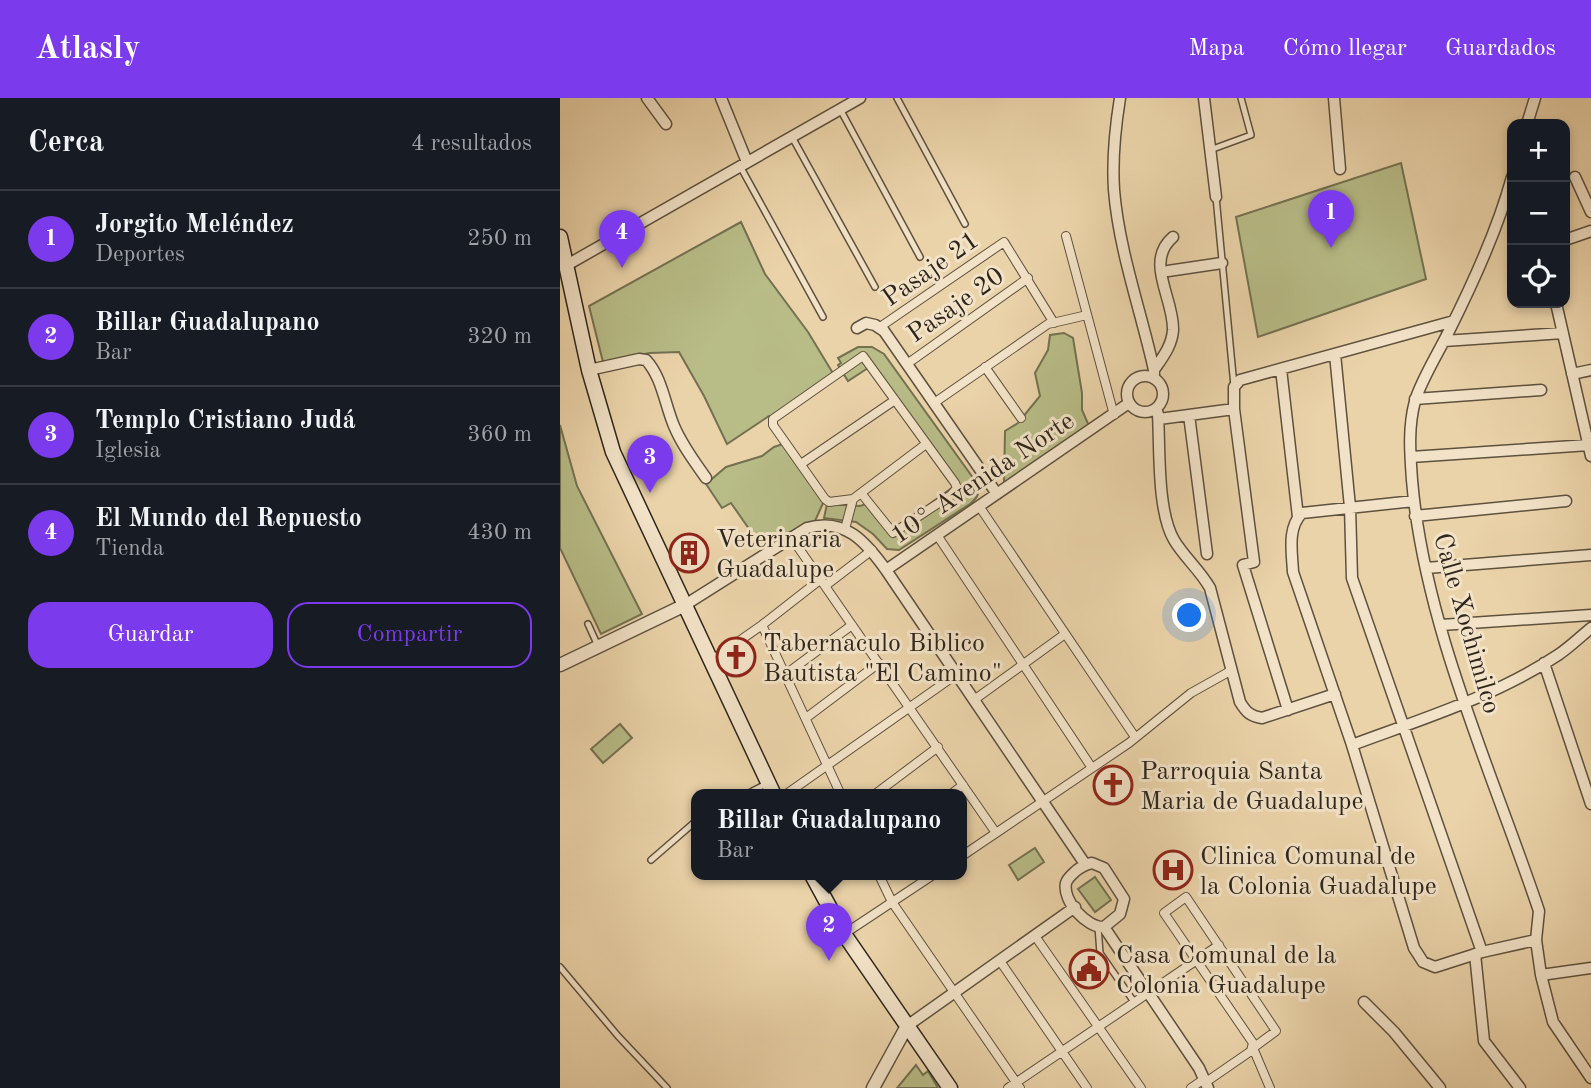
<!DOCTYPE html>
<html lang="es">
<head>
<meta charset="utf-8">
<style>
  :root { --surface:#171b24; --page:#242831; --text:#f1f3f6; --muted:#9ea1a6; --line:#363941; --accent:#7c3aed }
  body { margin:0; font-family:"Old Standard TT",serif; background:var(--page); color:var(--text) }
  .controls { position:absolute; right:21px; top:21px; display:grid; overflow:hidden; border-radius:14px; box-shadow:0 4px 10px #0003 }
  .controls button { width:63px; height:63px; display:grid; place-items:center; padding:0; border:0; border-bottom:2px solid var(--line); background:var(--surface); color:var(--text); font:35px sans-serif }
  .you { position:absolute; left:630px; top:518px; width:24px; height:24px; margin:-18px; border:5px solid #fff; border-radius:50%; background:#1a73e8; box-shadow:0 0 0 10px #1a73e833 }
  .badge { display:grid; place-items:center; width:46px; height:46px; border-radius:50%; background:var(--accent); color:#fff; font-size:23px; font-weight:700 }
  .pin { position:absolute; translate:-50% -58px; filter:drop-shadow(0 2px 4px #0008) }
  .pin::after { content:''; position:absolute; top:37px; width:24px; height:21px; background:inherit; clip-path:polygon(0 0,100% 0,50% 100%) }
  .popup { position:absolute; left:131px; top:691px; width:276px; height:91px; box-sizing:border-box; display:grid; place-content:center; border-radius:14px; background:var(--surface); filter:drop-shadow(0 2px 5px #0005); font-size:23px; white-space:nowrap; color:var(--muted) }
  .popup b { font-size:26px; color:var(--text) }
  .popup::after { content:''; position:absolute; left:50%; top:100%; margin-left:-14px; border:14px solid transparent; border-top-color:var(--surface) }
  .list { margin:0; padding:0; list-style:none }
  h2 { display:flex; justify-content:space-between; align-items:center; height:91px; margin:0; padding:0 28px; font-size:30px }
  h2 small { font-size:23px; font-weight:400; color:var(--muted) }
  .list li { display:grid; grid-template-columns:46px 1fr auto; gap:21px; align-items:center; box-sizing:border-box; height:98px; padding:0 28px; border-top:2px solid var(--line) }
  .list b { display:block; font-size:26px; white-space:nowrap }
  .list p { margin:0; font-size:23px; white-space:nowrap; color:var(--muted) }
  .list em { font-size:23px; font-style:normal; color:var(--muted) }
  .actions { display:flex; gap:14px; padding:21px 28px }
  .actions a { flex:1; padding:16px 0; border:2px solid var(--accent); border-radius:21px; text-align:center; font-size:24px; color:var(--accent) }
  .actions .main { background:var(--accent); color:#fff }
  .icon { flex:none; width:38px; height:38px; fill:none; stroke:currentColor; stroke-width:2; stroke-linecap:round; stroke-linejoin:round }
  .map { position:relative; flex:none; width:1031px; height:990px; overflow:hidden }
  header { display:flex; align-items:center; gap:42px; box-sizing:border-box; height:98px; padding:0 35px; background:var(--accent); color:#fff }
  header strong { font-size:33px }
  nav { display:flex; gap:38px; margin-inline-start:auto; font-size:24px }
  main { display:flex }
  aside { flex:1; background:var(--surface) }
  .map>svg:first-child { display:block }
</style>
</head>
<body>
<header>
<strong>Atlasly</strong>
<nav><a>Mapa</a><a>Cómo llegar</a><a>Guardados</a></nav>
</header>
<main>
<aside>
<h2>Cerca<small>4 resultados</small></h2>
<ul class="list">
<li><span class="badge">1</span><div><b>Jorgito Meléndez</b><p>Deportes</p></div><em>250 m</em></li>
<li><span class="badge">2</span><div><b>Billar Guadalupano</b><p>Bar</p></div><em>320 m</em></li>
<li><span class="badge">3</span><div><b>Templo Cristiano Judá</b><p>Iglesia</p></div><em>360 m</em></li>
<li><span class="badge">4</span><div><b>El Mundo del Repuesto</b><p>Tienda</p></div><em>430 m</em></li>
</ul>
<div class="actions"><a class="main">Guardar</a><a>Compartir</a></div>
</aside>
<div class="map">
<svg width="1031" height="990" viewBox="0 0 1031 990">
  <rect width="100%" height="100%" fill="#ebd3a9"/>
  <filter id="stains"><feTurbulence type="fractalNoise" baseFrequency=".00286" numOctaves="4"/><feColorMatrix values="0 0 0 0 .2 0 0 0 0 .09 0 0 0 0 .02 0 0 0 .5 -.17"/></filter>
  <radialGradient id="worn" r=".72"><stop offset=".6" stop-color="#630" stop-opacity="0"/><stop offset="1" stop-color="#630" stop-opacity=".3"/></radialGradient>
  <path fill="#b8bc87" stroke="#737152" stroke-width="2" d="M841 65 866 181 698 239 676 119Z
    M181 124 205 176 248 234 274 277 215 318H209L167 346 144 298 119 254 90 255 43 264 29 208Z
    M504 235 513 240 522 295V312L529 328 444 385 445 333 458 325 480 298 475 275 488 252 490 237Z
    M298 249H312L324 256 416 384C420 394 419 399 410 406L339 452 327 451 313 436 296 424 264 420 267 406 300 408 310 405 328 428 338 429 393 389 308 270 288 283 278 267 281 265 278 260Z
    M0 327 17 388 82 516 41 536 0 450Z
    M223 346 264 403 255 423 228 435 203 451 171 405 162 410 146 386 166 369 202 358 214 349Z
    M60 626 72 640 43 665 31 651Z
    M475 750 484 764 458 782 449 767Z
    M535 779 551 802 535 814 518 791Z
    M356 967 363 977 368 973 378 990H337Z"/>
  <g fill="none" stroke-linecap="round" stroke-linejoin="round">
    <defs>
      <path id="service" d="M337 0 405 126
        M280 11 360 159
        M232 39 315 189
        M650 52 691 37 681 0
        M180 68 263 219
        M656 99 674 288
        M28 526 38 548
        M185 697 206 686
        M91 762 136 723
        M538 829 540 855 572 901
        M0 869 58 938 107 990"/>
      <path id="pedestrian" d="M506 138 554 317
        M320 229 444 144 494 225
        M347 266 468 180
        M425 269 461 320
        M374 305 488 226 527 217
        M241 366 335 302
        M301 395 333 435 391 397 397 390 395 385 303 258 213 321V327L265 401 269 404 293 401 366 346
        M419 408 575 639
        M285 431 293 401
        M377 437 532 670
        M231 439 436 735
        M265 488 312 452
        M202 527 281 697
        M152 562 202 527 261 481
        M226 576 292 527
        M414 602 505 536
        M246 620 319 565
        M225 697 397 576
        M314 697 378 649
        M390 697 403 687
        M402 758 569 645 631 595 672 572
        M319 777 332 804 460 990
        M284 836 373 777
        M475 838 581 990
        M440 863 527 990
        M646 984 691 953 693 945 604 815 626 799 716 933 693 950 710 990
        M448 990 659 847
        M631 990 644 981"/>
      <path id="minor" d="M87 0 106 26
        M161 0 187 64
        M560 0C555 31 552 61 554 92 559 153 581 213 594 272V280
        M644 0 656 99
        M774 0 780 71
        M967 26 975 0
        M952 79C938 131 914 183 890 231 880 252 861 282 855 303 848 329 850 355 852 382 864 527 933 676 979 813L976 842 981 877 993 924 1031 980
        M1015 79 1031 114
        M1005 142 1031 133
        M7 167 300 0
        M608 173 662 165
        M996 205 1031 358
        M297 230 306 225 315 227 324 233 437 396
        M884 243 1003 235
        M775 256 790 409 792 480 922 854
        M721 271 738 419
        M29 272 79 261 86 262C102 279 105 307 114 328 122 347 134 363 146 380
        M594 272C602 260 612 248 613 232 614 200 584 164 613 139
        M1012 276 1031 272
        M567 296a18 18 0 1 1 36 0a18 18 0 1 1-36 0Z
        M855 301 981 292
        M596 311 598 316C600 351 597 413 614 442 624 459 640 472 650 490L680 604C686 614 690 618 702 620L775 596
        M629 317 647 456
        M599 321 674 311
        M851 359 1029 347
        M854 403 742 415C727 430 732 454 733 474L792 647 854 850 863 864 875 869 922 854 976 842
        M855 418 1006 403
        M866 470 1031 457
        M326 472 569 305
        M125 507 247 430C285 419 306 444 326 472L525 766
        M881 527 1031 517
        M984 565 1031 706
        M728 612 683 467 694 464 674 311V289L680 282 894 223
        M792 647C862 621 936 598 998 557 1010 549 1020 539 1031 530
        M532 765 544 770 564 801 560 816 544 829C527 830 502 803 506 785 508 779 513 776 517 772 523 768 525 766 532 765Z
        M544 829 639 970 648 990
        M915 856 924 943 960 990
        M981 877 1031 870
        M804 904 834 934 880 990
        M347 928 515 809"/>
      <path id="tertiary" d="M0 567 125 507
        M313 990 347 928"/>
      <path id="secondary" d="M0 139 29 272 53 354 214 697
        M252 777 284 836 390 990"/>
    </defs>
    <use href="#service" stroke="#5d513f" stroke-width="8"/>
    <use href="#pedestrian" stroke="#5d513f" stroke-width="10"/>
    <use href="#minor" stroke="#5d513f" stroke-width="13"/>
    <use href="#tertiary" stroke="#5d513f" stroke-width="15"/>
    <use href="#secondary" stroke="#2e261c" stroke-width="17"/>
    <use href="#service" stroke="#f2e2c7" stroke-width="5"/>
    <use href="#pedestrian" stroke="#f2e2c7" stroke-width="8"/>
    <use href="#minor" stroke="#f2e2c7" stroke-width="10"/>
    <use href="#tertiary" stroke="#f2e2c7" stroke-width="12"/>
    <use href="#secondary" stroke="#f2e2c7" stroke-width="14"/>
  </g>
  <defs>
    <symbol id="building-ring" viewBox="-11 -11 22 22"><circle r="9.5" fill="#f2e2c7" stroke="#8f2418" stroke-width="1.5"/><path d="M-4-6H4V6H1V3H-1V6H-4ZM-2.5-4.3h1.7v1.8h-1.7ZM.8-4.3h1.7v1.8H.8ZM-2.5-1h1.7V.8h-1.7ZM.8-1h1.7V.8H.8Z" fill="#8f2418"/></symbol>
    <symbol id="church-ring" viewBox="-11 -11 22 22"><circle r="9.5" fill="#f2e2c7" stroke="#8f2418" stroke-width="1.5"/><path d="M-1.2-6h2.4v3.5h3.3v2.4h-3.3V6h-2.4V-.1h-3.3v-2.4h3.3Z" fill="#8f2418"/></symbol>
    <symbol id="hospital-ring" viewBox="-11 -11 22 22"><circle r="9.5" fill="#f2e2c7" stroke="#8f2418" stroke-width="1.5"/><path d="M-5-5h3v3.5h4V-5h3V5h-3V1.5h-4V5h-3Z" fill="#8f2418"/></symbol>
    <symbol id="civic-ring" viewBox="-11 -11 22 22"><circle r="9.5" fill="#f2e2c7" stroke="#8f2418" stroke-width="1.5"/><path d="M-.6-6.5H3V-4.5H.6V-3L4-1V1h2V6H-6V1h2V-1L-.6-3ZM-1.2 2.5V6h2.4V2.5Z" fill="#8f2418"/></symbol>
  </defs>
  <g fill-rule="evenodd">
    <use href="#building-ring" x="107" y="433" width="44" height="44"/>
    <use href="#church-ring" x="154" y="537" width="44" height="44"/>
    <use href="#church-ring" x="531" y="665" width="44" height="44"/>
    <use href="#hospital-ring" x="591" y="750" width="44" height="44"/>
    <use href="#civic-ring" x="507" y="849" width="44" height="44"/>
  </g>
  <g text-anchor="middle" stroke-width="6" stroke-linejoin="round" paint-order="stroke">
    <g font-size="26" fill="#2e261c" stroke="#f2e2c7">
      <text transform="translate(370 170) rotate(-35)" y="9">Pasaje 21</text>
      <text transform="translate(395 206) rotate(-35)" y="9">Pasaje 20</text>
      <text transform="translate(422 379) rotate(-34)" y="9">10° Avenida Norte</text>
      <text transform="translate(908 525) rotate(74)" y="9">Calle Xochimilco</text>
    </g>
    <g font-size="26" fill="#2e261c" stroke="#f2e2c7" text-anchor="start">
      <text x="156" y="449">Veterinaria<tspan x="156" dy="30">Guadalupe</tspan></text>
      <text x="203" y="553">Tabernaculo Biblico<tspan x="203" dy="30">Bautista "El Camino"</tspan></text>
      <text x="580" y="681">Parroquia Santa<tspan x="580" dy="30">Maria de Guadalupe</tspan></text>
      <text x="640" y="766">Clinica Comunal de<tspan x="640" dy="30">la Colonia Guadalupe</tspan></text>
      <text x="556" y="865">Casa Comunal de la<tspan x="556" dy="30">Colonia Guadalupe</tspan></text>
    </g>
  </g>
  <rect width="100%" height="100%" filter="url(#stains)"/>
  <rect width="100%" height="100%" fill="url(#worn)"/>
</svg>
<div class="controls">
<button>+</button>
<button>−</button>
<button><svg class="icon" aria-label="locate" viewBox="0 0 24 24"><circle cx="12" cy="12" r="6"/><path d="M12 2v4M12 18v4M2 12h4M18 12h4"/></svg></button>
</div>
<div class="you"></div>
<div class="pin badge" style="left:771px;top:150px">1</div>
<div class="pin badge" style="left:269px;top:863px">2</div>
<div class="popup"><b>Billar Guadalupano</b>Bar</div>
<div class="pin badge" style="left:90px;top:395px">3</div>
<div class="pin badge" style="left:62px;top:170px">4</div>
</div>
</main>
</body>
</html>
